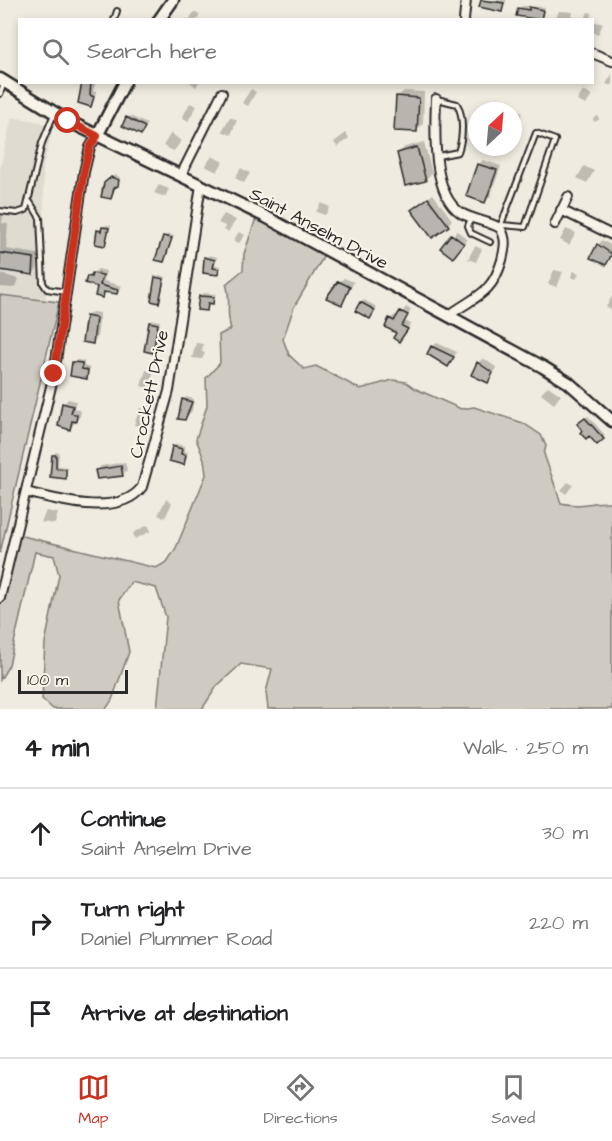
<!DOCTYPE html>
<html lang="en">
<head>
<meta charset="utf-8">
<style>
  :root { --surface:#fff; --page:#f6f6f6; --text:#202124; --muted:#757577; --line:#e0e0e0; --accent:#c8321e }
  body { margin:0; font-family:"Architects Daughter",sans-serif; background:var(--page); color:var(--text) }
  .compass { position:absolute; left:468px; top:102px; width:54px; height:54px; border-radius:50%; background:var(--surface); box-shadow:0 3px 9px #0003; rotate:26deg }
  .scale { position:absolute; left:18px; bottom:15px; width:110px; box-sizing:border-box; padding-left:6px; border:3px solid #2b2b2b; border-top:0; font-size:16px; line-height:21px; white-space:nowrap; color:#2b2b2b; -webkit-text-stroke:4px #f7f3e8; paint-order:stroke }
  .stop { position:absolute; width:18px; height:18px; margin:-14px; border:4px solid #c8321e; border-radius:50%; background:#fff }
  .stop.end { background:#c8321e; border-color:#fff; box-shadow:0 2px 6px #0008 }
  .list { margin:0; padding:0; list-style:none }
  h2 { display:flex; justify-content:space-between; align-items:center; height:78px; margin:0; padding:0 24px; font-size:26px }
  h2 small { font-size:20px; font-weight:400; color:var(--muted) }
  .list li { display:grid; grid-template-columns:39px 1fr auto; gap:18px; align-items:center; box-sizing:border-box; height:90px; padding:0 24px; border-top:2px solid var(--line) }
  .list b { display:block; font-size:22px; white-space:nowrap }
  .list p { margin:0; font-size:20px; white-space:nowrap; color:var(--muted) }
  .list em { font-size:20px; font-style:normal; color:var(--muted) }
  .icon { flex:none; width:33px; height:33px; fill:none; stroke:currentColor; stroke-width:2; stroke-linecap:round; stroke-linejoin:round }
  .map { position:relative; flex:none; width:612px; height:709px; overflow:hidden }
  .search { position:absolute; background:var(--surface); box-shadow:0 3px 9px #0003; left:18px; right:18px; top:18px; height:66px; display:flex; align-items:center; gap:15px; box-sizing:border-box; padding:0 21px; border-radius:0px; color:var(--muted); font-size:22px }
  .sheet { height:348px; background:var(--surface) }
  nav { display:flex; justify-content:space-around; align-items:center; box-sizing:border-box; height:84px; border-top:2px solid var(--line); background:var(--surface); font-size:16px; color:var(--muted) }
  nav a { display:grid; justify-items:center; gap:3px }
  nav .on { color:var(--accent) }
  .map>svg:first-child { display:block }
</style>
</head>
<body>
<div class="map">
<svg width="612" height="709" viewBox="0 0 612 709">
  <rect width="100%" height="100%" fill="#efebe0"/>
  <filter id="ink" filterUnits="userSpaceOnUse"><feTurbulence type="fractalNoise" baseFrequency=".0167" numOctaves="2"/><feDisplacementMap in="SourceGraphic" scale="12" xChannelSelector="R" yChannelSelector="G"/><feConvolveMatrix kernelMatrix="1 2 1 2 8 2 1 2 1" color-interpolation-filters="sRGB"/></filter>
  <g filter="url(#ink)">
    <path fill="#dedbd1" d="M12 117 41 122 52 132 43 167 46 299 0 295V168Z"/>
    <path fill="#cfcbc2" stroke="#7d7b76" stroke-width="1.5" d="M256 218 325 254 294 307 283 339 289 355 304 369 316 366 360 389 393 380 406 382 416 389 461 409 474 407 523 423 541 435 546 446 544 454 561 503C581 508 592 501 612 502V709H268L266 692 272 669 241 664 217 686 202 709H157L166 617 156 588 131 582 119 600 129 652 112 700 106 709H53L42 699 45 643 59 575 54 556 35 552 9 665 0 680V598L18 535 156 568 167 562 176 548 206 475 204 459 196 439 207 406 206 378 220 363 219 335 231 329C225 311 232 300 226 284L243 270 244 254Z
      M0 295 59 302 0 553Z"/>
    <path fill="#0003" d="M483 0H507L501 10 481 6Z
      M522 6 545 7 543 16 540 19 519 9Z
      M559 11 573 12 571 20H555Z
      M194 12 200 15 197 20H189Z
      M588 12 592 13 590 20 585 19Z
      M592 21 603 24 598 34 592 32Z
      M612 74V86L606 84Z
      M83 82H96L93 91 97 92 90 105 79 96Z
      M190 82H199L196 87Z
      M251 89 256 92 248 106 242 103Z
      M404 91 424 92 423 124 416 131 397 97Z
      M583 91 592 95 586 105 577 101Z
      M190 103 197 106 188 121 182 118Z
      M503 106 522 112 513 138V111H498Z
      M130 116 147 124 140 134 127 118Z
      M598 116 599 120 594 122 593 118Z
      M230 117 237 120 231 135 222 131Z
      M171 133 181 141 174 151 163 146Z
      M346 133 349 138 337 147 334 142Z
      M424 142 432 173 425 180 398 153 405 147Z
      M212 156 223 162 217 172 205 166Z
      M483 160 501 166 490 197 485 201 468 195 479 164Z
      M584 166 594 171 587 183 577 178Z
      M241 168 250 173 244 183 235 178Z
      M115 175 120 177 111 198 105 184Z
      M159 185 169 189 165 197 154 193Z
      M433 194 452 220 448 225 418 206Z
      M321 203 330 207 325 215 316 212Z
      M224 214 236 220 228 232 224 230 225 226 218 223Z
      M0 215 3 216 2 223 8 224 6 249 38 254 37 269 33 274 0 269Z
      M106 225H111L105 244 99 231Z
      M566 229 576 233 569 245 560 240Z
      M457 231 467 239 457 252 442 247Z
      M239 232 245 235 239 243 233 241Z
      M168 234 174 236 163 260 165 237Z
      M602 240 612 246V256L606 263 598 245Z
      M475 246 482 249 476 262 468 259Z
      M209 255 217 257 215 265 221 266 217 273 204 272Z
      M98 269 106 271 104 281 122 286 117 293 108 291 103 296 98 286 88 277Z
      M554 270 563 272 557 287 548 284Z
      M573 271 579 273 576 279 571 277Z
      M0 274 19 279 17 284 13 288 0 287Z
      M159 275 166 277 159 301 156 278Z
      M344 278 354 282 342 304 339 282Z
      M203 293 216 294 207 310 200 296Z
      M612 296V310L606 307Z
      M364 300 377 307 370 317 361 303Z
      M406 307 411 310 405 321 411 324 399 340 390 319 395 315 399 317Z
      M92 312 100 313 97 338 92 343 87 316Z
      M153 320 160 321 156 349 153 352 150 323Z
      M196 343 203 344 202 352 205 353 202 359 192 358Z
      M437 343 457 352 448 365 432 347Z
      M483 358 497 368 488 381 478 363Z
      M77 360 84 361V366L90 368 86 378 74 363Z
      M146 370 154 372 148 388 141 386Z
      M548 386 561 395 554 404 541 394Z
      M186 397 194 399 192 411 185 419 183 400Z
      M68 399 76 401 74 408 81 411 80 416 70 429 63 404Z
      M140 408 147 410 141 426 134 425Z
      M588 416 605 435 597 443 579 424Z
      M176 444 184 446V451L188 452 183 464 173 447Z
      M56 452H59L58 466 68 467 65 477 51 476 53 455Z
      M125 462 127 470 122 475 97 471 101 466Z
      M568 482 573 485 566 494 561 490Z
      M166 499 172 503 165 518 158 515Z
      M46 511 58 513 55 524 41 522Z
      M148 525 151 531 135 539 133 533Z"/>
    <path fill="#b8b5ae" stroke="#2b2b2b" stroke-width="1.5" d="M481 0 504 3 502 12 479 7Z
      M529 7 543 10 541 20 516 16 518 8 529 10Z
      M82 82H91L90 95 94 97 91 107 78 103Z
      M396 96 419 98 417 132 394 131Z
      M126 117 145 127 141 135 122 126Z
      M417 147 426 181 405 186 397 153Z
      M477 164 497 170 485 203 466 196Z
      M111 177 119 180 118 186 114 188 111 199 101 197 104 183Z
      M428 198 449 226 432 238 411 210Z
      M102 227 109 228 105 246 95 244 97 230 101 231Z
      M451 234 464 244 453 258 440 248Z
      M163 236 172 238 164 262 155 260Z
      M597 244 612 254 606 265 590 258Z
      M0 253 34 258 33 275 0 270Z
      M204 257 215 260 213 268 219 269 218 275 203 273Z
      M92 273 103 275 100 285 118 290 117 294 104 292 103 298 95 296 97 287 85 283 87 276 91 277Z
      M155 277 164 279 159 303 151 301Z
      M338 281 350 287 342 305 326 298Z
      M199 296 214 297 213 304 208 303 207 311 197 310Z
      M360 302 375 310 370 319 355 311Z
      M400 311 408 315 402 326 408 329 399 342 393 338 396 333 385 327 389 318 394 321Z
      M86 316 96 318 93 344 82 342Z
      M149 322 158 324 153 353 144 351Z
      M431 346 454 357 448 367 427 354Z
      M72 362 82 363V369L88 370 87 379 70 376Z
      M477 362 493 373 488 383 471 375Z
      M182 399 192 402 185 420 178 419Z
      M62 403 73 406 71 413 77 415 76 422 72 421 70 430 58 426Z
      M585 418 604 439 597 445 589 436 586 439 580 433 582 430 577 424Z
      M172 446 182 449 181 454 186 455 184 465 169 461Z
      M52 455H56V468L66 469V479L50 477Z
      M121 466 123 476 97 479 95 470Z"/>
    <g fill="none" stroke-linecap="round" stroke-linejoin="round">
      <defs>
        <path id="lane" d="M114 20 117 11
          M0 94 4 83
          M437 99 457 104C464 116 463 138 458 152L438 156
          M30 202 40 218 43 283 47 289 66 292
          M0 211 17 213 26 210 42 143 54 114
          M471 218 468 226 471 233 490 242
          M500 227 536 133 555 140 525 227 502 225"/>
        <path id="street" d="M464 20 466 0
          M592 53 612 61
          M436 99C435 129 431 194 461 213 473 220 488 221 500 228 507 238 505 248 502 260 492 295 475 296 448 316
          M181 175 222 93
          M561 210 612 235
          M555 224 568 197
          M26 492C58 500 119 518 142 487L169 391 201 185
          M0 598 54 374 84 172 90 147 97 136"/>
        <path id="secondary" d="M159 20 173 0
          M0 79 68 121 266 217 543 367 569 383 612 421
          M97 136 125 82"/>
      </defs>
      <use href="#lane" stroke="#2b2b2b" stroke-width="8"/>
      <use href="#street" stroke="#2b2b2b" stroke-width="12"/>
      <use href="#secondary" stroke="#2b2b2b" stroke-width="15"/>
      <use href="#lane" stroke="#f7f3e8" stroke-width="4"/>
      <use href="#street" stroke="#f7f3e8" stroke-width="8"/>
      <use href="#secondary" stroke="#f7f3e8" stroke-width="10"/>
    </g>
  </g>
  <g fill="none" stroke-linecap="round" stroke-linejoin="round" filter="url(#ink)">
    <path stroke="#c8321e" stroke-width="8" d="M54 374 84 171 90 147 97 136 68 121"/>
  </g>
  <g text-anchor="middle" stroke-width="4.5" stroke-linejoin="round" paint-order="stroke">
    <g font-size="18" fill="#2b2b2b" stroke="#f7f3e8">
      <text transform="translate(319 228) rotate(28)" y="6">Saint Anselm Drive</text>
      <text transform="translate(149 394) rotate(-78)" y="6">Crockett Drive</text>
    </g>
  </g>
</svg>
<svg class="compass" viewBox="-18 -18 36 36"><path d="M0-13l5 13h-10z" fill="#e53935"/><path d="M0 13l5-13h-10z" fill="#757577"/></svg>
<div class="scale">100 m</div>
<div class="stop" style="left:68px;top:121px"></div>
<div class="stop end" style="left:54px;top:374px"></div>
<div class="search"><svg class="icon" aria-label="search" viewBox="0 0 24 24"><circle cx="10" cy="10" r="6"/><path d="M15 15l6 6"/></svg>Search here</div>
</div>
<section class="sheet">
<h2>4 min<small>Walk · 250 m</small></h2>
<ul class="list">
<li><svg class="icon" aria-label="ahead" viewBox="0 0 24 24"><path d="M12 20V5M6 11l6-6 6 6"/></svg><div><b>Continue</b><p>Saint Anselm Drive</p></div><em>30 m</em></li>
<li><svg class="icon" aria-label="right" viewBox="0 0 24 24"><path d="M7 20v-9h11M14 6l5 5-5 5"/></svg><div><b>Turn right</b><p>Daniel Plummer Road</p></div><em>220 m</em></li>
<li><svg class="icon" aria-label="arrive" viewBox="0 0 24 24"><path d="M6 21V4h12l-3 4 3 4H6"/></svg><div><b>Arrive at destination</b></div></li>
</ul>
</section>
<nav>
<a class="on"><svg class="icon" aria-label="map" viewBox="0 0 24 24"><path d="M3 6l6-2 6 2 6-2v14l-6 2-6-2-6 2zM9 4v14M15 6v14"/></svg>Map</a>
<a><svg class="icon" aria-label="directions" viewBox="0 0 24 24"><path d="M12 3l9 9-9 9-9-9zM9 14v-3h6M13 9l2 2-2 2"/></svg>Directions</a>
<a><svg class="icon" aria-label="saved" viewBox="0 0 24 24"><path d="M7 4h10v16l-5-4-5 4z"/></svg>Saved</a>
</nav>
</body>
</html>
